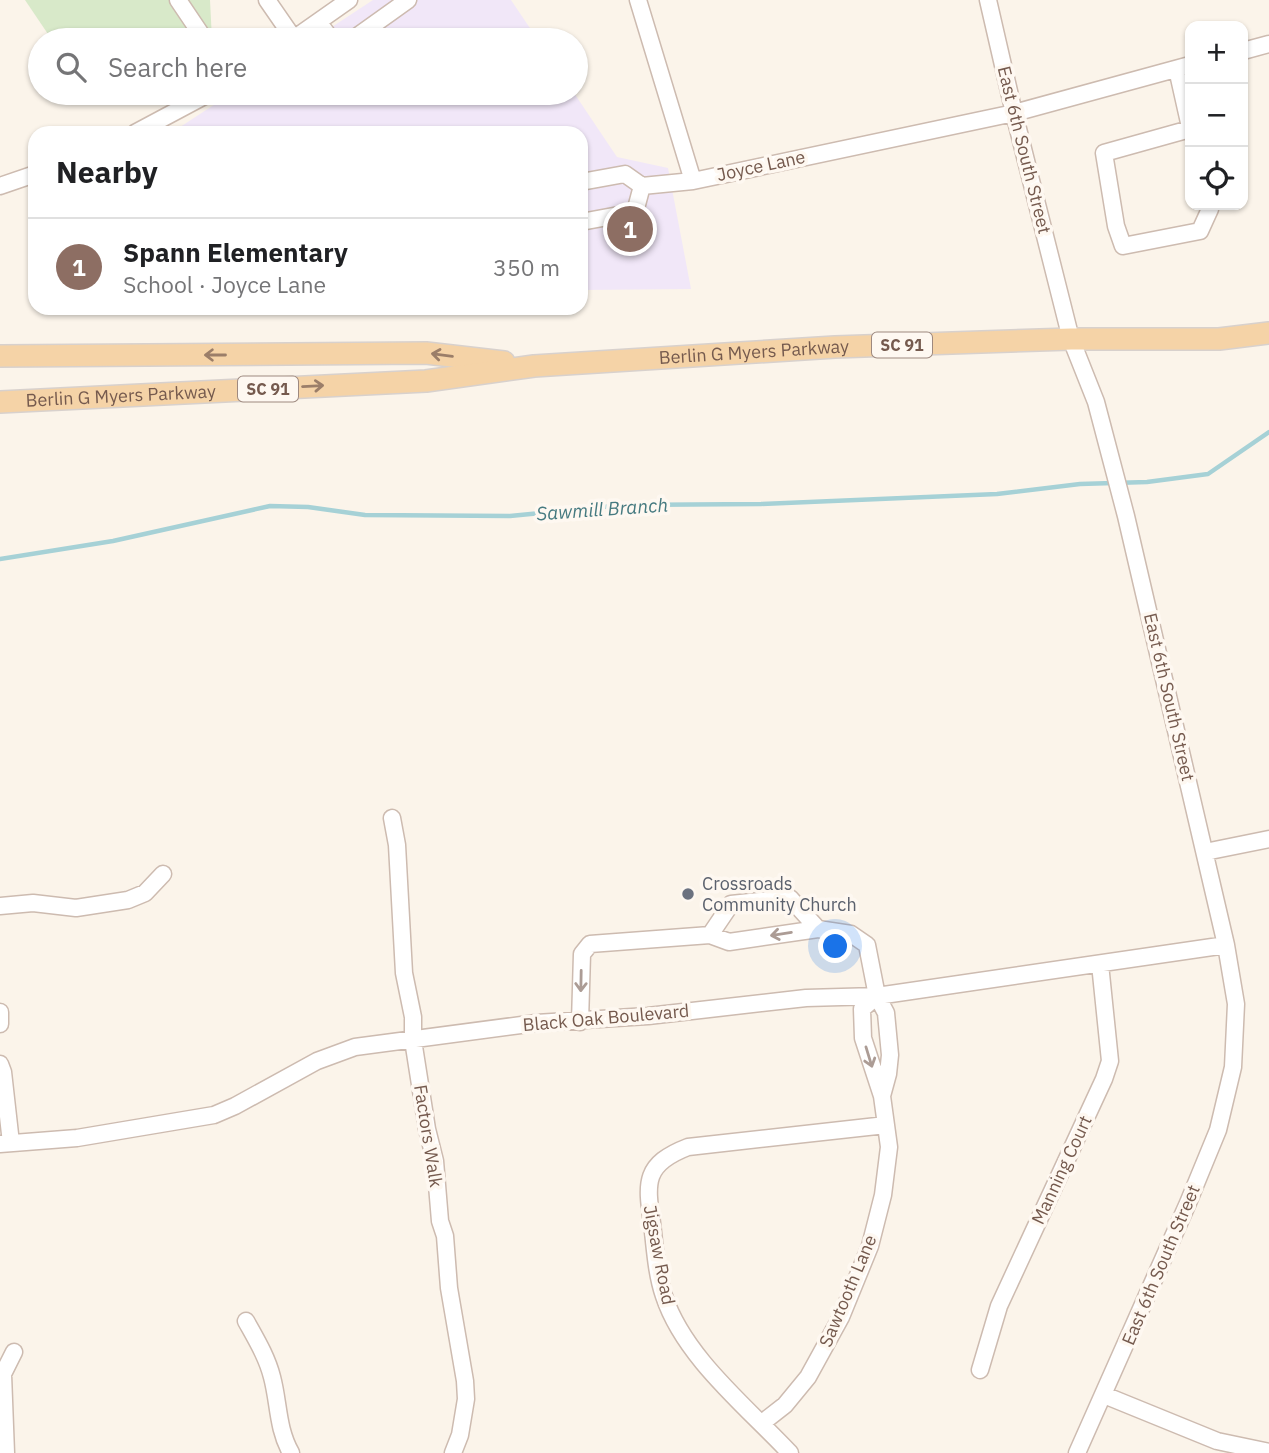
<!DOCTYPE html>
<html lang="en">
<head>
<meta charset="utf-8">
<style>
  :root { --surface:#fff; --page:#f2f2f2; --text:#202124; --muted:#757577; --line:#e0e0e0; --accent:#ea580c }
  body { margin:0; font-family:"IBM Plex Sans",sans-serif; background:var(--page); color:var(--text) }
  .controls { position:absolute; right:21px; top:21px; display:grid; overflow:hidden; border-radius:14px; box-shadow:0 2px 5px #0004 }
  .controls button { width:63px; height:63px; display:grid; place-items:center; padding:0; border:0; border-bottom:2px solid var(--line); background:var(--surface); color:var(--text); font:35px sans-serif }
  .you { position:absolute; left:836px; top:947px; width:24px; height:24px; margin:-18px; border:5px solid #fff; border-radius:50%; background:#1a73e8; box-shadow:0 0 0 10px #1a73e833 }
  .badge { display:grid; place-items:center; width:46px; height:46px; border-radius:50%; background:var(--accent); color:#fff; font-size:23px; font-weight:700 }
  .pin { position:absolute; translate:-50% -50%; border:4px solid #fff; box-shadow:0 2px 7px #0006 }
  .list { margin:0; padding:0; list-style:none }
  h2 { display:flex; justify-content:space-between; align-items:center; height:91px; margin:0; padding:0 28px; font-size:30px }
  h2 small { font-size:23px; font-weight:400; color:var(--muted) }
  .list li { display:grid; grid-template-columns:46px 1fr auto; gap:21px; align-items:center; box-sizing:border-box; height:98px; padding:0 28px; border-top:2px solid var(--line) }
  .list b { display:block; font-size:26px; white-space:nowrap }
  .list p { margin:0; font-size:23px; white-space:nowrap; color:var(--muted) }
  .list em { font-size:23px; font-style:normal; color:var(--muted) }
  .icon { flex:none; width:38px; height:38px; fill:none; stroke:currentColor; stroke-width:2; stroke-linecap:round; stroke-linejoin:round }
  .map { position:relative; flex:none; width:1269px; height:1453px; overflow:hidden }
  .search { position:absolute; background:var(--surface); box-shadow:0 2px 5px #0004; left:28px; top:28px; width:560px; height:77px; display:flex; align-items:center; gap:18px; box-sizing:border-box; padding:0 24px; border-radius:38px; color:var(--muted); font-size:26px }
  .panel { position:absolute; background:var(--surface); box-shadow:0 2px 5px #0004; left:28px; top:126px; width:560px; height:189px; border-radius:21px }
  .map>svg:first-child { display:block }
</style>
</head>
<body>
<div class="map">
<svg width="1269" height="1453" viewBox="0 0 1269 1453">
  <rect width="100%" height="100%" fill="#fbf4ea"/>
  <path fill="#f1e7f8" d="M373 0H511L538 40H312Z
    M232 93H574L617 157 668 168 691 289 581 290V133H171Z"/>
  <path fill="#d8e9c9" d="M25 0H210L212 40H52Z"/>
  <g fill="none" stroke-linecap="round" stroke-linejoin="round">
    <path stroke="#a6d1d6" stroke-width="4.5" d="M0 559 113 541 270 506 308 507 365 515 510 516 623 505 761 504 997 494 1080 484 1147 482 1208 474 1269 432"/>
    <defs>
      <path id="minor" d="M178 0 205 40
        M267 0 294 39
        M638 0 693 181 1014 113 1190 65
        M988 0 1014 113 1071 339 1096 402 1126 516 1226 945 1236 1004 1233 1067 1218 1130 1188 1203 1077 1453
        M318 22 332 40
        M292 40 349 0
        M352 40 408 0
        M1243 51 1269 44
        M1177 69 1190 127
        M1190 129 1104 153 1116 226 1123 246 1200 231 1210 209 1209 205
        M135 133 210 93
        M581 182 625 174 642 186 693 181
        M0 186 35 174
        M581 222 635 212 642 186
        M392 818 397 845 404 973 413 1017V1040L427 1129 435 1161 440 1221 445 1236 449 1288 465 1381 466 1399 460 1435 453 1453
        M1205 852 1269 839
        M0 906 33 903 76 908 128 900 145 893 163 874
        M710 935 731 904 790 898 818 929
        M0 1012V1024
        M580 1022 582 954 590 944 710 935 729 942 818 929 851 934 867 945 877 996 886 1013 890 1055 888 1074 882 1096 863 1038 862 1009 877 996
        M0 1064 3 1072 11 1143
        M0 1144 77 1138 214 1115 235 1106 317 1061 355 1047 536 1023 648 1016 806 998 877 996 1226 945
        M246 1321C256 1339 267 1357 272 1377 279 1403 277 1428 291 1453
        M980 1370 999 1306 1104 1079 1110 1061 1100 964
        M1104 1395 1217 1441 1269 1452
        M762 1423 785 1405 808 1377 841 1317 870 1246 883 1195 889 1147 882 1096
        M6 1453 3 1374 14 1352
        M790 1453C747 1407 684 1357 664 1296 656 1273 655 1247 652 1223 646 1182 644 1164 688 1147L886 1125"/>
      <g id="major">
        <path d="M0 356 426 353 504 362"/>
        <path id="s1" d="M0 402 426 381 534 366 835 347 1071 339H1219L1269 333"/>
      </g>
    </defs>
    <use href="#minor" stroke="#cdbbb0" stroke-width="19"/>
    <use href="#major" stroke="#d8d1cd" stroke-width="24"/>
    <use href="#minor" stroke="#fff" stroke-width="16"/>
    <use href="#major" stroke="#f5d3a7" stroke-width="21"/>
  </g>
  <defs><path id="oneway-shaft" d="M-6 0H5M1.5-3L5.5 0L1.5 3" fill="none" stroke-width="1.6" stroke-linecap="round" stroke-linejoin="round" transform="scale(1.75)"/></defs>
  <g stroke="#9b7e69">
    <use href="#oneway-shaft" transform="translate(215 355) rotate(180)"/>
    <use href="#oneway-shaft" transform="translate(442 355) rotate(-173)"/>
    <use href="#oneway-shaft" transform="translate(313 386) rotate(-3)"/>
  </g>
  <g stroke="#ac9c95">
    <use href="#oneway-shaft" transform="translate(781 934) rotate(171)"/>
    <use href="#oneway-shaft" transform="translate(581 981) rotate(91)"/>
    <use href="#oneway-shaft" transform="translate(869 1057) rotate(73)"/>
  </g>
  <circle fill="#6b7280" stroke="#fef8f1" stroke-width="2.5" cx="688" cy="894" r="7"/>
  <g text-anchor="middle" stroke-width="7" stroke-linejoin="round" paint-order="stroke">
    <g fill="#fef8f1" stroke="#9e897f" stroke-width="2">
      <rect x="872" y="332.5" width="60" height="25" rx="5"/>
      <rect x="238" y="376.5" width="60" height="25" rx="5"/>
    </g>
    <g font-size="16" font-weight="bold" fill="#755a4e">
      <text x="902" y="351">SC 91</text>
      <text x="268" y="395">SC 91</text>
    </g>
    <g font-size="18" fill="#755a4e" stroke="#fef8f1">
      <text transform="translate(1024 150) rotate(76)" y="6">East 6th South Street</text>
      <text transform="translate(761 166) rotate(-12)" y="6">Joyce Lane</text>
      <text dy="6" stroke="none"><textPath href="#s1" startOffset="756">Berlin G Myers Parkway</textPath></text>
      <text dy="6" stroke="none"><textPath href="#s1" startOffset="121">Berlin G Myers Parkway</textPath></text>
      <text transform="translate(1169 697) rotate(77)" y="6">East 6th South Street</text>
      <text transform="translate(606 1018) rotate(-5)" y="6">Black Oak Boulevard</text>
      <text transform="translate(428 1136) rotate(81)" y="6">Factors Walk</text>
      <text transform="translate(1062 1170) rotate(-65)" y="6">Manning Court</text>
      <text transform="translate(659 1255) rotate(79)" y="6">Jigsaw Road</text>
      <text transform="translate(1161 1265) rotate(-67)" y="6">East 6th South Street</text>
      <text transform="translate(848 1291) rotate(-67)" y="6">Sawtooth Lane</text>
    </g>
    <g font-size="18" fill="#5b616d" stroke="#fef8f1" text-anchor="start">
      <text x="702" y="890">Crossroads<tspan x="702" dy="21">Community Church</tspan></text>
    </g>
    <g font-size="19" font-style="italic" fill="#467a80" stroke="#fef8f1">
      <text transform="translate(602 509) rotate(-4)" y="7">Sawmill Branch</text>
    </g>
  </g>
</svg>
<div class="controls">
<button>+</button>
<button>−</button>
<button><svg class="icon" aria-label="locate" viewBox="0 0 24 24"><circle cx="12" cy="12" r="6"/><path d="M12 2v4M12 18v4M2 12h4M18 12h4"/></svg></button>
</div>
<div class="you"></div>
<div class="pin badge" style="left:630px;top:229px;background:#8d6e63">1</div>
<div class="search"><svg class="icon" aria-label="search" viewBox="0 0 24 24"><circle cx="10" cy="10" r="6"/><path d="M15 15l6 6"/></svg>Search here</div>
<section class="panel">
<h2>Nearby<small></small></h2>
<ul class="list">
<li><span class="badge" style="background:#8d6e63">1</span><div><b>Spann Elementary</b><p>School · Joyce Lane</p></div><em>350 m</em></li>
</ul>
</section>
</div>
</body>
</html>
